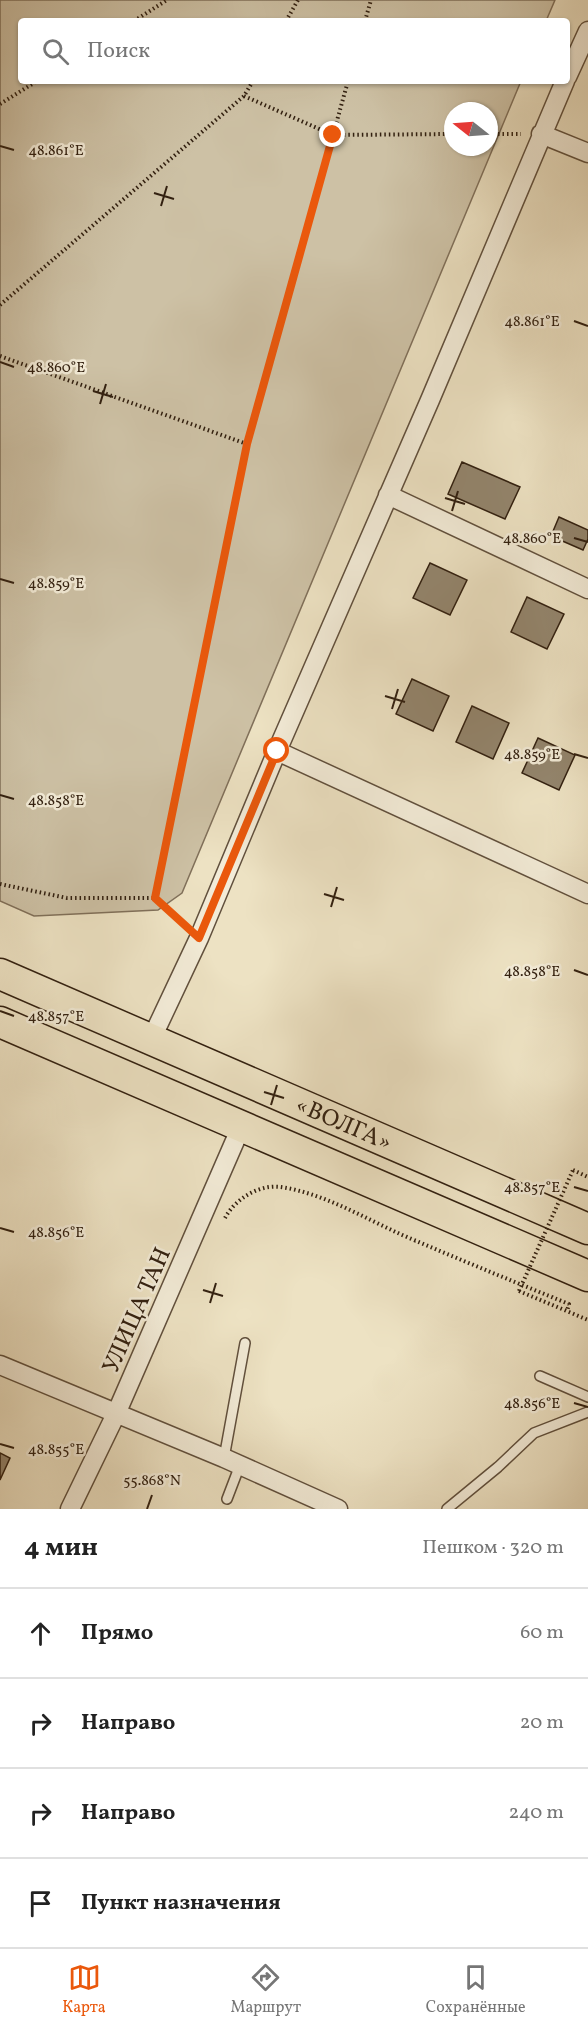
<!DOCTYPE html>
<html lang="ru">
<head>
<meta charset="utf-8">
<style>
  :root { --surface:#fff; --page:#f2f2f2; --text:#222; --muted:#767676; --line:#e0e0e0; --accent:#ea580c }
  body { margin:0; font-family:Vollkorn,serif; background:var(--page); color:var(--text) }
  .compass { position:absolute; left:444px; top:102px; width:54px; height:54px; border-radius:50%; background:var(--surface); box-shadow:0 2px 4px #0004; rotate:287deg }
  .stop { position:absolute; width:18px; height:18px; margin:-14px; border:4px solid #ea580c; border-radius:50%; background:#fff }
  .stop.end { background:#ea580c; border-color:#fff; box-shadow:0 2px 6px #0008 }
  .list { margin:0; padding:0; list-style:none }
  h2 { display:flex; justify-content:space-between; align-items:center; height:78px; margin:0; padding:0 24px; font-size:26px }
  h2 small { font-size:20px; font-weight:400; color:var(--muted) }
  .list li { display:grid; grid-template-columns:39px 1fr auto; gap:18px; align-items:center; box-sizing:border-box; height:90px; padding:0 24px; border-top:2px solid var(--line) }
  .list b { display:block; font-size:22px; white-space:nowrap }
  .list em { font-size:20px; font-style:normal; color:var(--muted) }
  .icon { flex:none; width:33px; height:33px; fill:none; stroke:currentColor; stroke-width:2; stroke-linecap:round; stroke-linejoin:round }
  .map { position:relative; flex:none; width:588px; height:1509px; overflow:hidden }
  .search { position:absolute; background:var(--surface); box-shadow:0 2px 4px #0004; left:18px; right:18px; top:18px; height:66px; display:flex; align-items:center; gap:15px; box-sizing:border-box; padding:0 21px; border-radius:6px; color:var(--muted); font-size:22px }
  .sheet { height:438px; background:var(--surface) }
  nav { display:flex; justify-content:space-around; align-items:center; box-sizing:border-box; height:84px; border-top:2px solid var(--line); background:var(--surface); font-size:16px; color:var(--muted) }
  nav a { display:grid; justify-items:center; gap:3px }
  nav .on { color:var(--accent) }
  .map>svg:first-child { display:block }
</style>
</head>
<body>
<div class="map">
<svg width="588" height="1509" viewBox="0 0 588 1509">
  <rect width="100%" height="100%" fill="#ede2c3"/>
  <filter id="stains"><feTurbulence type="fractalNoise" baseFrequency=".00333" numOctaves="4"/><feColorMatrix values="0 0 0 0 .2 0 0 0 0 .09 0 0 0 0 .02 0 0 0 .5 -.17"/></filter>
  <radialGradient id="worn" r=".72"><stop offset=".6" stop-color="#630" stop-opacity="0"/><stop offset="1" stop-color="#630" stop-opacity=".3"/></radialGradient>
  <path fill="#cdc1a5" stroke="#80705a" stroke-width="1.5" fill-rule="evenodd" d="M0 0H555L546 21H21V81H521L182 893 158 910 34 916 0 901ZM453 111H489V147H453Z"/>
  <path fill="#93856d" stroke="#322010" stroke-width="1.5" d="M462 462 520 487 505 519 448 494Z
    M559 517 588 530V539L583 550 551 536Z
    M430 563 467 580 450 615 413 598Z
    M527 597 564 614 547 649 511 632Z
    M412 679 449 696 433 731 396 714Z
    M472 706 509 723 493 759 456 742Z
    M538 738 575 755 559 790 522 773Z
    M0 1453 10 1458 0 1480Z"/>
  <g fill="none" stroke-linecap="round" stroke-linejoin="round">
    <defs>
      <path id="service" d="M540 1376 588 1397
        M224 1458 245 1343
        M227 1499 240 1465
        M447 1509 498 1467 534 1433 588 1412"/>
      <path id="minor" d="M567 77 588 31
        M541 134 588 153
        M388 495 588 589
        M277 751 588 894
        M151 1040 199 938 277 751 430 400 565 81
        M0 1365 224 1458 338 1509
        M70 1509 116 1414 241 1127"/>
      <g id="trunk">
        <path id="s1" d="M0 974 588 1229"/>
        <path d="M0 1022 588 1276"/>
      </g>
    </defs>
    <use href="#service" stroke="#61503d" stroke-width="12"/>
    <use href="#minor" stroke="#61503d" stroke-width="21"/>
    <use href="#trunk" stroke="#322010" stroke-width="33"/>
    <path stroke="#322010" stroke-width="4" stroke-dasharray="1.5 3" stroke-linecap="butt" d="M134 21 167 0
      M286 21 298 0
      M365 21 371 0
      M244 96 333 135 453 134
      M0 104 37 81
      M489 134H521
      M0 305 244 96 253 81
      M0 356 247 444
      M0 884 67 898H155
      M185 925 155 898 247 444 348 81
      M573 1170 588 1177
      M225 1218C235 1199 259 1184 281 1187 322 1193 363 1217 400 1234 456 1258 512 1281 569 1304L567 1311
      M519 1291 588 1320"/>
    <use href="#service" stroke="#f3ecd8" stroke-width="9"/>
    <use href="#minor" stroke="#f3ecd8" stroke-width="18"/>
    <use href="#trunk" stroke="#ede2c3" stroke-width="30"/>
    <path stroke="#322010" stroke-width="4" stroke-dasharray="1.5 3" stroke-linecap="butt" d="M519 1291 573 1170"/>
  </g>
  <g fill="none" stroke-linecap="round" stroke-linejoin="round">
    <path stroke="#ea580c" stroke-width="8" d="M277 751 199 938 155 898 247 444 333 135"/>
  </g>
  <path fill="none" stroke="#322010" stroke-width="2" d="M0 146 14 150M154 193 174 199M161 206 167 186M574 321 588 326M0 362 14 367M93 391 113 397M100 404 106 384M445 498 465 504M452 511 458 491M574 538 588 542M0 579 14 583M385 696 405 702M392 709 398 689M574 754 588 758M0 795 14 799M324 894 344 900M331 907 337 887M574 970 588 975M0 1011 14 1016M264 1092 284 1098M271 1105 277 1085M574 1187 588 1191M0 1228 14 1232M203 1290 223 1296M210 1303 216 1283M574 1403 588 1407M0 1444 14 1448M147 1509 152 1495"/>
  <g text-anchor="middle" stroke-width="5" stroke-linejoin="round" paint-order="stroke">
    <g font-size="24" fill="#322010" stroke="#f3ecd8">
      <text dy="8" stroke="none"><textPath href="#s1" startOffset="375">«ВОЛГА»</textPath></text>
      <text transform="translate(136 1310) rotate(-66)" y="8">УЛИЦА ТАН</text>
    </g>
  </g>
  <g font-size="15" text-anchor="middle" fill="#322010" stroke="#f3ecd8" stroke-width="5" stroke-linejoin="round" paint-order="stroke">
    <text x="56" y="155">48.861°E</text>
    <text x="532" y="326">48.861°E</text>
    <text x="56" y="372">48.860°E</text>
    <text x="532" y="543">48.860°E</text>
    <text x="56" y="588">48.859°E</text>
    <text x="532" y="759">48.859°E</text>
    <text x="56" y="805">48.858°E</text>
    <text x="532" y="976">48.858°E</text>
    <text x="56" y="1021">48.857°E</text>
    <text x="532" y="1192">48.857°E</text>
    <text x="56" y="1237">48.856°E</text>
    <text x="532" y="1408">48.856°E</text>
    <text x="56" y="1454">48.855°E</text>
    <text x="152" y="1485">55.868°N</text>
  </g>
  <rect width="100%" height="100%" filter="url(#stains)"/>
  <rect width="100%" height="100%" fill="url(#worn)"/>
</svg>
<svg class="compass" viewBox="-18 -18 36 36"><path d="M0-13l5 13h-10z" fill="#e53935"/><path d="M0 13l5-13h-10z" fill="#767676"/></svg>
<div class="stop" style="left:277px;top:751px"></div>
<div class="stop end" style="left:333px;top:135px"></div>
<div class="search"><svg class="icon" aria-label="search" viewBox="0 0 24 24"><circle cx="10" cy="10" r="6"/><path d="M15 15l6 6"/></svg>Поиск</div>
</div>
<section class="sheet">
<h2>4 мин<small>Пешком · 320 m</small></h2>
<ul class="list">
<li><svg class="icon" aria-label="ahead" viewBox="0 0 24 24"><path d="M12 20V5M6 11l6-6 6 6"/></svg><div><b>Прямо</b></div><em>60 m</em></li>
<li><svg class="icon" aria-label="right" viewBox="0 0 24 24"><path d="M7 20v-9h11M14 6l5 5-5 5"/></svg><div><b>Направо</b></div><em>20 m</em></li>
<li><svg class="icon" aria-label="right" viewBox="0 0 24 24"><path d="M7 20v-9h11M14 6l5 5-5 5"/></svg><div><b>Направо</b></div><em>240 m</em></li>
<li><svg class="icon" aria-label="arrive" viewBox="0 0 24 24"><path d="M6 21V4h12l-3 4 3 4H6"/></svg><div><b>Пункт назначения</b></div></li>
</ul>
</section>
<nav>
<a class="on"><svg class="icon" aria-label="map" viewBox="0 0 24 24"><path d="M3 6l6-2 6 2 6-2v14l-6 2-6-2-6 2zM9 4v14M15 6v14"/></svg>Карта</a>
<a><svg class="icon" aria-label="directions" viewBox="0 0 24 24"><path d="M12 3l9 9-9 9-9-9zM9 14v-3h6M13 9l2 2-2 2"/></svg>Маршрут</a>
<a><svg class="icon" aria-label="saved" viewBox="0 0 24 24"><path d="M7 4h10v16l-5-4-5 4z"/></svg>Сохранённые</a>
</nav>
</body>
</html>
